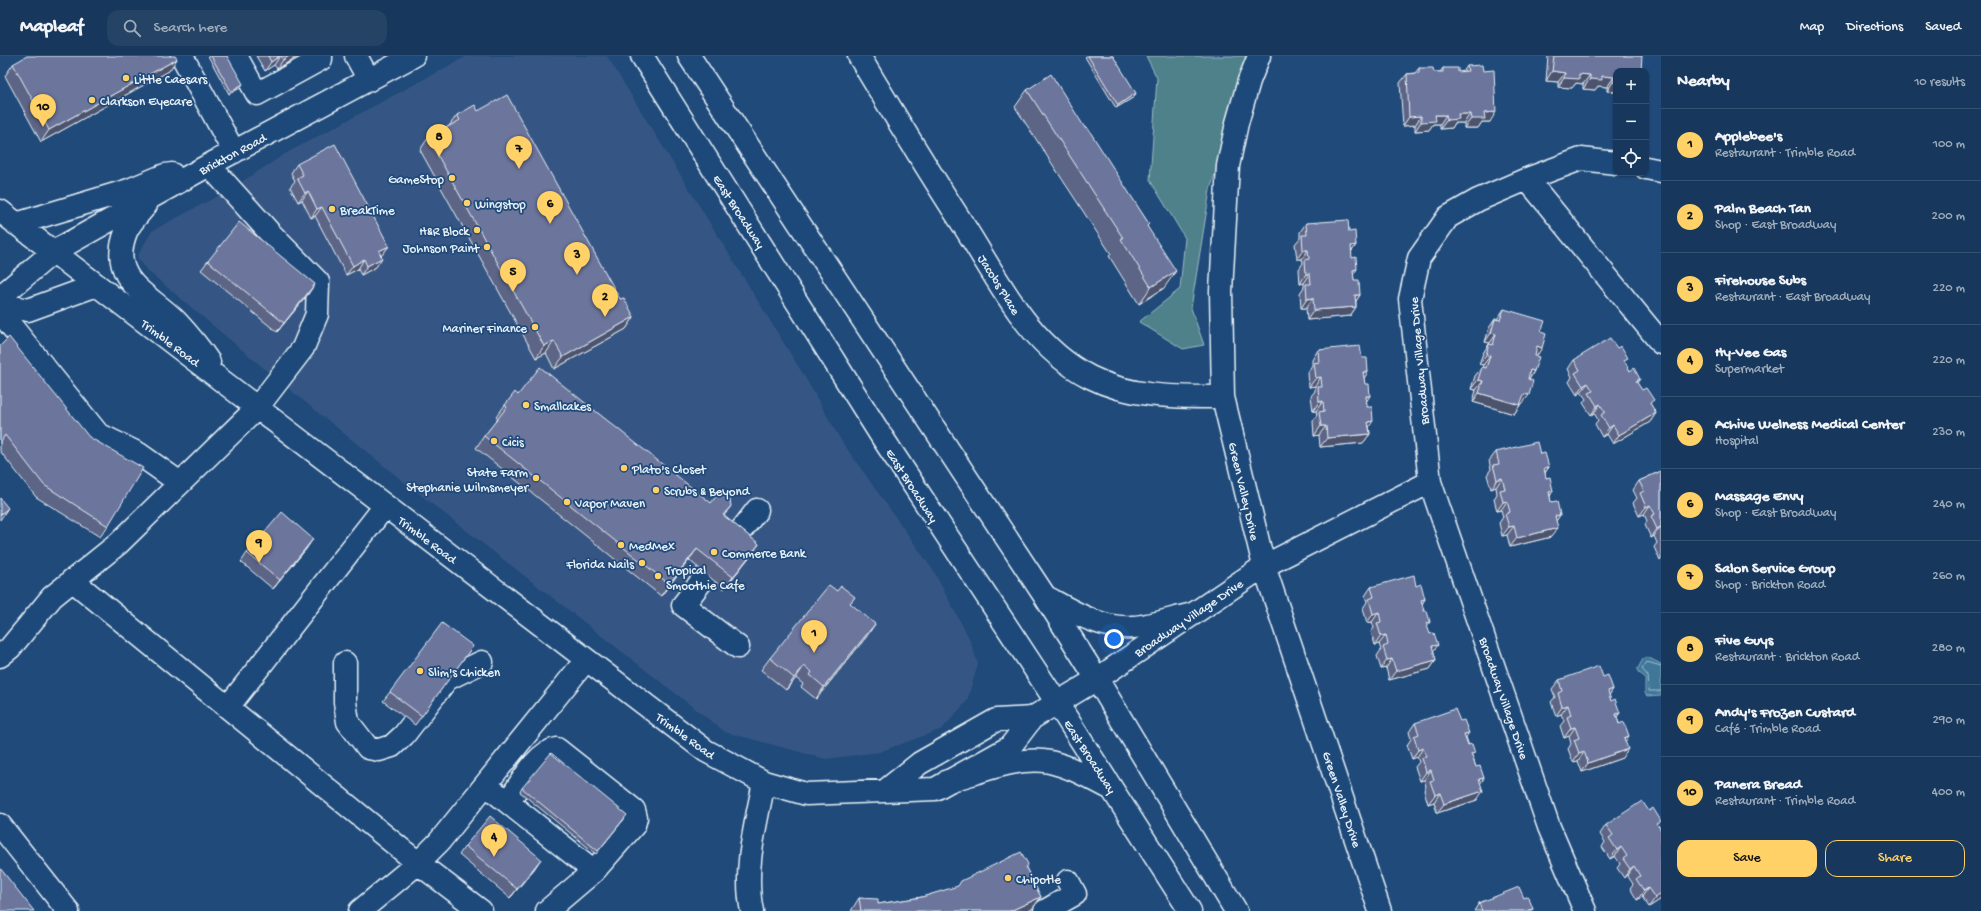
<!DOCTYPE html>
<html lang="en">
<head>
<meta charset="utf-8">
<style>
  :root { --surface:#17385c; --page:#244365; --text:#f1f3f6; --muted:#9eacbb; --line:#365272; --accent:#ffd166 }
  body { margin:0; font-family:"Gochi Hand",sans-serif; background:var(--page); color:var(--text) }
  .controls { position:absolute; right:12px; top:12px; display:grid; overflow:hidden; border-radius:8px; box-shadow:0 1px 3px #0004 }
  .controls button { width:36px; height:36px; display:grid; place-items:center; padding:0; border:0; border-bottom:1px solid var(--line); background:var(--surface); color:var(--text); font:20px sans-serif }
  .you { position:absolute; left:1114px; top:583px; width:14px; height:14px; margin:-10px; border:3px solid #fff; border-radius:50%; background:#1a73e8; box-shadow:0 0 0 6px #1a73e833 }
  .badge { display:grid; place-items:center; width:26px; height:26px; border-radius:50%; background:var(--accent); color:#111; font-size:13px; font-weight:700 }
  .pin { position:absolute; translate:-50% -33px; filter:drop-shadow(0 1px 2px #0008) }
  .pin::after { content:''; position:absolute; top:21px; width:14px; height:12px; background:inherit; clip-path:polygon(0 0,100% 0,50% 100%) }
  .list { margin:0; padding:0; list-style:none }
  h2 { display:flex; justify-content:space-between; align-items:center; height:52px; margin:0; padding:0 16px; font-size:17px }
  h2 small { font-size:13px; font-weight:400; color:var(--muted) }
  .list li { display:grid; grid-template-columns:26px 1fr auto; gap:12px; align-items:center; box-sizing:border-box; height:72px; padding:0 16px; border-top:1px solid var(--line) }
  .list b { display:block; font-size:15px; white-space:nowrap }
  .list p { margin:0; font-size:13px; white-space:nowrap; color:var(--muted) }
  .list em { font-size:13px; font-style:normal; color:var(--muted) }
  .actions { display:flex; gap:8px; padding:12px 16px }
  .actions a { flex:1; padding:9px 0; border:1px solid var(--accent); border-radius:12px; text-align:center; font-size:14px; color:var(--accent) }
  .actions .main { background:var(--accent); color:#111 }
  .icon { flex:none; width:22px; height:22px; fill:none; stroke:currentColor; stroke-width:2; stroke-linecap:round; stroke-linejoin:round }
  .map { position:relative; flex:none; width:1661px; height:855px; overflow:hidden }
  header { display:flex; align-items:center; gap:24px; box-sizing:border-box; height:56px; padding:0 20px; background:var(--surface); border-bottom:1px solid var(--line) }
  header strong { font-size:19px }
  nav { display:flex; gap:22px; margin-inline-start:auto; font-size:14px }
  .search { width:280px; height:36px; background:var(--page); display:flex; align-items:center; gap:10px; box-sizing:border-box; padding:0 14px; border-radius:12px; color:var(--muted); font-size:15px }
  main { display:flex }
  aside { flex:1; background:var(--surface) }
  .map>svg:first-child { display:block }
</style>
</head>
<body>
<header>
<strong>Mapleaf</strong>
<div class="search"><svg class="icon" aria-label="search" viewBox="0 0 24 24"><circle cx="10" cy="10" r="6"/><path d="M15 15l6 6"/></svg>Search here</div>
<nav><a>Map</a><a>Directions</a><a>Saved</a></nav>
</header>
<main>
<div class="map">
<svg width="1661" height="855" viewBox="0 0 1661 855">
  <rect width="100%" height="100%" fill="#1f4a7a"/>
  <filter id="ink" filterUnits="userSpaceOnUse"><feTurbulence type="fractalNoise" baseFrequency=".025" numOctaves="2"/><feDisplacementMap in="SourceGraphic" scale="8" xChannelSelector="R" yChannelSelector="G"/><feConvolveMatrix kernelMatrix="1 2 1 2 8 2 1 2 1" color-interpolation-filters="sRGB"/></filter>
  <g filter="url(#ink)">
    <path fill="#365784" d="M467 0H607L806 323 842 386 933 514 970 584 978 608 967 645 942 673 879 696 826 703 725 676 404 426 278 324 148 215 137 201 152 175 231 133 285 98Z"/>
    <path fill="#50818b" stroke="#9cb9c2" d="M1146 0H1252L1210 134 1191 252 1204 289 1183 293 1139 266 1180 233 1185 182 1150 124 1157 22Z"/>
    <path fill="#3f7798" stroke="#83a8be" d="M1647 601 1661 608V639L1647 640 1645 637V621L1639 617 1637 614 1643 603Z"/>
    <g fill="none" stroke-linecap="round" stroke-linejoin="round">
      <path stroke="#a4c0d2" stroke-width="1" d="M1661 610 1647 606 1642 613 1648 620 1649 635H1661"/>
      <defs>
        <path id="minor" d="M182 0 234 96
          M236 0 257 38 321 3V0
          M356 0 369 24
          M859 0C893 57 928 114 964 170 999 225 1029 290 1090 321 1131 342 1178 341 1223 341
          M1259 0 1249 25 1237 67 1228 110 1221 235 1223 341 1264 510 1380 855
          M1646 112 1661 115
          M1527 123 1661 287
          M146 149C140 157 130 166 126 176 107 224 149 238 176 265 188 278 199 291 209 306
          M0 155 706 695 764 726 806 738 935 733 1010 691 1032 662 1097 623 1264 510 1430 426
          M16 168 129 134 165 119 172 118
          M0 241 53 196 209 109 413 0
          M0 248 28 254 97 229
          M0 256 98 378 139 398 180 427
          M72 524 418 807 481 855
          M738 591 683 549 757 454
          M0 600 10 592 52 541 119 487 257 352 303 292 317 258 318 226 271 178 209 109
          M345 607V646L348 666 368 692 379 694 392 690 404 679 447 623 482 606
          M228 651 385 450
          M886 734 920 707 996 664 1032 662
          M496 737 594 815 547 855
          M508 746C520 729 536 696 557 693L634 754 636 762 634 769 594 815
          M0 769 68 855
          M360 855 418 807 439 786 586 604
          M752 855C743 813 756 768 764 726
          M1045 855 1075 838 1068 825
          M1585 855 1549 771 1430 426 1410 243 1419 202 1448 161 1478 144 1527 123 1581 103 1616 107"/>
        <path id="major" d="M642 0 882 381 1057 647 1190 855
          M689 0 1044 539 1097 623 1236 855
          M1046 541C1072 555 1102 574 1133 571 1152 570 1173 562 1193 558
          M948 725C978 717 1020 699 1050 706 1072 711 1092 723 1112 733"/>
      </defs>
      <use href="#minor" stroke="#e8f1f8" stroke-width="25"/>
      <use href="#major" stroke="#e8f1f8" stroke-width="25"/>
      <use href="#minor" stroke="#1f4a7a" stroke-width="22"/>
      <use href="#major" stroke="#1f4a7a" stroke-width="22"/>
    </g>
    <path fill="#5d6586" stroke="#e8f1f8" d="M208 0H227L240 32 229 38Z
      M256 0H298L277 13 274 9 265 15Z
      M1086 0H1113L1134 41 1116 52 1085 1Z
      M1548 0H1642L1616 36 1607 35V31L1598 30 1595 34 1583 33V28L1576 27 1572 32 1558 31V26L1546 25Z
      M177 3 169 15 41 86 5 20 13 8Z
      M1467 10 1483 15 1490 66H1482L1478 72H1464V67H1455L1452 72 1440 73V68H1433L1429 74 1415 75V69L1403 70 1400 27 1407 18 1415 17 1419 12 1434 16H1440L1443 12 1458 16H1463Z
      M1027 34 1085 72 1149 168 1147 170 1164 232 1139 248 1109 200 1111 198 1015 51Z
      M478 55 634 261 626 273 554 313 546 297 536 302 420 94 428 82 449 70 457 59Z
      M297 108 389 190 382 199 381 200 376 211 361 219 358 213 346 219 315 160 311 162 302 144 298 146 290 131 295 125 291 117Z
      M1306 167 1349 176 1356 189 1351 196 1353 219 1354 224 1360 239 1356 245V251L1350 260 1307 264 1306 252H1301L1300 237 1304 231V227L1300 228 1299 213 1303 207 1302 203H1297L1295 188 1300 182V176Z
      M208 205 309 237 277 276 201 214Z
      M1504 253 1541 276 1536 301 1534 315 1529 324 1522 348H1521L1514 358 1473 346 1476 334 1471 333 1475 320 1482 311H1483V309L1479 308 1483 297 1489 288 1490 287 1485 286 1489 272 1495 263H1497Z
      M0 290 108 470 100 481 36 441 0 395Z
      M1318 294 1362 302 1368 316 1364 322 1370 378 1363 387 1320 391 1319 379 1314 380 1313 365 1317 359 1316 355H1313L1311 340 1315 335V330L1309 331 1308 316 1312 309V304Z
      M1574 304 1625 306 1630 315 1640 323 1637 327 1656 357 1650 366 1613 388 1607 378 1602 381 1595 368 1598 364 1594 357 1591 359 1583 347 1586 343 1581 336 1577 339 1569 326 1572 321 1568 313Z
      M518 339 711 447 731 450 724 460 759 488 751 499 724 533 689 504 661 540 476 392 484 380 498 363 496 361 505 349Z
      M1496 396 1540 398 1549 411 1545 417 1546 422 1553 435 1550 440 1551 446 1560 459 1556 465 1551 481 1510 491 1507 479 1502 480 1499 467 1503 461 1501 454 1497 455 1494 443 1497 438 1496 431 1491 433 1487 419 1491 413 1489 405Z
      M1661 415V504L1660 505 1654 491 1657 487 1654 480 1651 482 1645 469 1647 465 1644 458 1639 460 1633 447 1637 442 1633 434 1639 425Z
      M307 492 273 533 241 506 247 497Z
      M1416 530 1425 543 1422 548 1424 555 1430 566 1427 570 1436 604 1430 613 1389 624 1386 612 1381 613 1377 600 1381 594 1379 588 1375 589 1371 576 1374 572 1372 566 1367 567 1363 552 1367 546 1365 540 1371 531Z
      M837 535 855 541 850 547 867 580 816 643 801 631 803 628 796 622 786 634 761 614 770 602Z
      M473 590 415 669 383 645 390 636Z
      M1603 621 1613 633 1609 639 1611 645 1620 657 1617 661 1625 685 1622 702 1582 716 1578 705 1573 706 1568 693 1571 688 1569 680 1564 682 1560 670 1564 665 1561 658 1556 660 1551 646 1555 641 1552 633 1559 624Z
      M1415 667 1466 681 1476 711 1484 722 1480 727 1477 744 1437 757 1434 746 1428 748 1424 734 1426 730 1424 724 1420 725 1415 711 1419 706 1417 701 1412 703 1407 689 1411 683 1409 676Z
      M522 732 625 762 596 798 520 736Z
      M1606 769H1658L1661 774V843L1649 851 1642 841 1637 844 1630 832 1633 828 1627 819 1624 822 1617 812 1620 808 1615 800 1610 803 1602 791 1605 786 1600 778Z
      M465 790 535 812 510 842 459 799Z
      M1026 812 1041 841 1032 853 1028 855H851L859 842 878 848 922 841Z
      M1524 842 1533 853 1532 855H1474L1479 847Z"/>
    <path fill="#4c526d" stroke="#e8f1f8" d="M280 0 274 9 265 15 271 6Z
      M289 0H298L277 13 283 4Z
      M177 3 169 15 41 86 49 74Z
      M1552 15 1565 17 1558 26 1546 25Z
      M1579 18 1590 19 1583 28 1576 27 1572 32 1558 31 1564 22Z
      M1602 20 1614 21 1607 31 1598 30 1595 34 1583 33 1590 23Z
      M1613 26 1616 27V36L1607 35Z
      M243 28 240 32 229 38 231 35Z
      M1136 37 1134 41 1116 52 1118 49Z
      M1496 56 1490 66H1482L1478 72H1464L1471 63 1484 57Z
      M1458 58H1470L1464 67H1455L1452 72 1440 73 1447 64Z
      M1435 59H1446L1440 68H1433L1429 74 1415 75 1421 66Z
      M1421 60 1415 69 1403 70 1409 61Z
      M308 135 302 144 298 146 305 137Z
      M322 151 315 160 311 162 317 153Z
      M1356 189 1350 198 1351 190Z
      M389 190 382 199 372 205 379 195Z
      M1303 194H1308L1302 203H1297Z
      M382 202 376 211 361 219 367 210Z
      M364 203 358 213 346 219 353 210Z
      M1357 213 1351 222 1353 214Z
      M1176 215 1164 232 1139 248 1151 231Z
      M1306 218H1310L1304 227 1300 228Z
      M315 228 309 237 277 276 284 267Z
      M1355 239H1360L1354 248Z
      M1313 242 1306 252H1301L1307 243Z
      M1356 251 1350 260 1307 264 1314 254Z
      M634 261 626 273 554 313 563 301Z
      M1491 277 1496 278 1490 287 1485 286Z
      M554 285 546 297 536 302 544 290Z
      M1537 290 1542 292 1536 301 1531 299Z
      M1486 299 1490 300 1483 309 1479 308Z
      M1530 314 1534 315 1528 324 1524 323Z
      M1363 316H1368L1362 325Z
      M1321 321 1315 330 1309 331 1316 322Z
      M1478 324 1483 325 1476 334 1471 333Z
      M1588 327 1581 336 1577 339 1583 330Z
      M1479 337 1520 349 1514 358 1473 346Z
      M1524 338 1529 339 1522 348 1517 347Z
      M1366 340H1370L1364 349Z
      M1323 345 1316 355H1313L1319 346Z
      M1600 348 1594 357 1591 359 1597 350Z
      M1656 357 1650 366 1613 388 1619 379Z
      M1373 365 1367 374 1368 366Z
      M1613 369 1607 378 1602 381 1609 372Z
      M1321 370H1326L1319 379 1314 380Z
      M1370 378 1363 387 1320 391 1327 382Z
      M1549 411 1542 420 1544 412Z
      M1502 422 1496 431 1491 433 1497 424Z
      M1553 435 1547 444 1549 436Z
      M1507 445 1501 454 1497 455 1503 446Z
      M1650 449 1644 458 1639 460 1646 451Z
      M8 452 0 464V459Z
      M1560 459 1554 468 1555 460Z
      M1514 470 1507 479 1502 480 1509 471Z
      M1660 471 1654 480 1651 482 1657 473Z
      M1558 472 1551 481 1510 491 1517 482Z
      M313 483 307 492 273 533 280 524Z
      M759 488 751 499 724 533 733 521Z
      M697 493 689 504 661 540 669 528Z
      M1425 543 1419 552 1421 544Z
      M1379 556 1372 566 1367 567 1373 558Z
      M875 568 867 580 816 643 824 631Z
      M1386 579 1379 588 1375 589 1381 580Z
      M1438 589 1431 598 1432 590Z
      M1392 603 1386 612 1381 613 1387 604Z
      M1436 604 1430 613 1389 624 1396 615Z
      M804 610 796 622 786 634 794 622Z
      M1613 633 1607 643 1608 635Z
      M1568 649 1561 658 1556 660 1562 651Z
      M1575 671 1569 680 1564 682 1571 672Z
      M1469 677 1462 686 1464 678Z
      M1629 680 1623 689 1624 682Z
      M1423 692 1417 701 1412 703 1418 694Z
      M1628 693 1622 702 1582 716 1588 707Z
      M1584 695 1578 705 1573 706 1579 697Z
      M1431 714 1424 724 1420 725 1426 716Z
      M1484 722 1478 731 1479 723Z
      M1483 735 1477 744 1437 757 1444 748Z
      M1440 737 1434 746 1428 748 1435 739Z
      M1621 791 1615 800 1610 803 1617 794Z
      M541 803 535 812 510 842 517 833Z
      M1634 810 1627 819 1624 822 1630 813Z
      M1648 832 1642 841 1637 844 1644 835Z
      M1661 838V843L1649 851 1655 842Z
      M1041 841 1032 853 1028 855H1010Z"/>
    <path fill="#6c759c" stroke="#e8f1f8" d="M27 0H175L177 3 49 74 13 8Z
      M211 0H227L243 28 231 35Z
      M268 0H280L271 6Z
      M281 0H289L283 4Z
      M1088 0H1113L1136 37 1118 49Z
      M1554 0H1642L1641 15H1616V27L1613 26 1614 21 1602 20V24L1590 23V19L1579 18V23L1564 22 1565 17 1552 15Z
      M1482 9 1483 15 1494 14 1496 56 1484 57 1485 63H1471L1470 58H1458L1459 63 1447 64 1446 59H1435L1436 65 1421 66V60L1409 61 1407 18 1419 17V12H1433L1434 16H1443V12H1458V16L1468 15 1467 10Z
      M1051 18 1085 72 1087 71 1149 168 1147 170 1176 215 1151 231 1121 183 1123 182 1027 34Z
      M507 39 620 243 624 242 634 261 563 301 554 285 544 290 428 82 460 64 457 59 475 49 478 55Z
      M335 88 389 190 379 195 382 202 367 210 364 203 353 210 322 151 317 153 308 135 305 137 297 122 303 119 297 108Z
      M1348 164 1349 176 1355 175 1356 189 1351 190 1352 202 1356 201 1357 213 1353 214 1354 224H1359L1360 239H1355L1356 251 1314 254 1313 242 1307 243 1306 228H1311L1310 218H1306L1305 204 1309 203 1308 194H1303L1302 179H1307L1306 167Z
      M239 166 315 228 284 267 208 205Z
      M1504 253 1545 265 1541 276 1546 278 1542 292 1537 290 1535 300 1539 301 1534 315 1530 314 1528 323 1533 325 1529 339 1524 338 1520 349 1479 337 1483 325 1478 324 1482 311 1486 312 1490 300 1486 299 1489 288 1493 289 1496 278 1491 277 1495 263 1500 264Z
      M9 281 89 381 143 412 108 470 44 429 5 379 0 387V290Z
      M1610 282 1617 292 1621 290 1628 302 1624 304 1630 315 1634 312 1640 323 1636 325 1642 334 1646 332 1654 344 1650 347 1656 357 1619 379 1613 369 1609 372 1601 359 1605 356 1600 348 1597 350 1589 337 1593 335 1588 327 1583 330 1575 317 1580 314 1574 304Z
      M1360 290 1362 302H1367L1368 316H1363L1365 328H1369L1370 340H1366L1367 351H1372L1373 365 1368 366 1370 378 1327 382 1326 370H1321L1319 356 1324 355 1323 345 1319 346 1318 331H1322L1321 321 1316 322 1314 307 1319 306 1318 294Z
      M540 311 711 447 717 439 729 437 731 450 723 459 759 488 733 521 697 493 669 528 484 380 507 351 505 349 515 336 518 339Z
      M1537 386 1540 398 1545 397 1549 411 1544 412 1546 422 1550 421 1553 435 1549 436 1551 446 1557 445 1560 459 1555 460 1558 472 1517 482 1514 470 1509 471 1505 458 1510 456 1507 445 1503 446 1500 434 1505 433 1502 422 1497 424 1493 409 1499 408 1496 396Z
      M1661 415V472L1660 471 1657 473 1651 460 1655 458 1650 449 1646 451 1640 437 1644 435 1639 425Z
      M0 442 8 452 0 459Z
      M282 456 313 483 280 524 247 497Z
      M1414 519 1416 530 1421 528 1425 543 1421 544 1424 555H1427L1430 566 1426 567 1430 578 1434 577 1438 589 1432 590 1436 604 1396 615 1392 603 1387 604 1383 591 1388 589 1386 579 1381 580 1377 567 1381 566 1379 556 1373 558 1369 543 1374 541 1371 531Z
      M829 529 837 535 841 530 855 541 850 547 875 568 824 631 810 619 812 616 804 610 794 622 770 602Z
      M442 567 473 590 422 660 390 636Z
      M1599 610 1603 621 1608 619 1613 633 1608 635 1611 645 1615 643 1620 657 1616 658 1619 668 1624 666 1629 680 1624 682 1628 693 1588 707 1584 695 1579 697 1574 684 1579 682 1575 671 1571 672 1567 661 1571 659 1568 649 1562 651 1558 637 1562 635 1559 624Z
      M1455 653 1460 665 1464 664 1469 677 1464 678 1468 689 1472 688 1475 697 1471 698 1476 711 1480 710 1484 722 1479 723 1483 735 1444 748 1440 737 1435 739 1430 725 1434 724 1431 714 1426 716 1422 702 1426 700 1423 692 1418 694 1414 680 1419 678 1415 667Z
      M551 697 627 759 598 795 522 732Z
      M1642 745 1649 755 1653 752 1661 765 1657 768 1661 774V838L1655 842 1648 832 1644 835 1636 823 1640 820 1634 810 1630 813 1623 803 1627 800 1621 791 1617 794 1609 782 1613 779 1606 769Z
      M490 760 541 803 517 833 465 790Z
      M1021 796 1028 808 1026 812 1041 841 1010 855H861L859 842 878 843V848L922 841 958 830 961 825Z
      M0 812 34 855H0Z
      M1519 831 1524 842 1528 840 1533 853 1529 854V855H1482L1479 847Z"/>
  </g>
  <g fill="#ffd166" stroke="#1f4a7a" stroke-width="1.5">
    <circle cx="126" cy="22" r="4"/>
    <circle cx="92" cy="44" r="4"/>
    <circle cx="452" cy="122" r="4"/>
    <circle cx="467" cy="147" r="4"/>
    <circle cx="332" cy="153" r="4"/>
    <circle cx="477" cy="174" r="4"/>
    <circle cx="487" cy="191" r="4"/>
    <circle cx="535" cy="271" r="4"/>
    <circle cx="526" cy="349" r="4"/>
    <circle cx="494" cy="385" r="4"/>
    <circle cx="624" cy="412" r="4"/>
    <circle cx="536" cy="422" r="4"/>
    <circle cx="656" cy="434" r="4"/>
    <circle cx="567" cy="446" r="4"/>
    <circle cx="621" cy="489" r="4"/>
    <circle cx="714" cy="496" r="4"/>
    <circle cx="642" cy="507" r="4"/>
    <circle cx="658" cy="520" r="4"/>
    <circle cx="420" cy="615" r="4"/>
    <circle cx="1008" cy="822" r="4"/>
  </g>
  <g text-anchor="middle" stroke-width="3.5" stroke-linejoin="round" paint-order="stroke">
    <g font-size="13" fill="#e8f1f8" stroke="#1f4a7a" text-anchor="start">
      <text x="134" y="27">Little Caesars</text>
      <text x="100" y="49">Clarkson Eyecare</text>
      <text x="444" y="127" text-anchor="end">GameStop</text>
      <text x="475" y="152">Wingstop</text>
      <text x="340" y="158">BreakTime</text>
      <text x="469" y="179" text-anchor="end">H&amp;R Block</text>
      <text x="479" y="196" text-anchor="end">Johnson Paint</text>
      <text x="527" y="276" text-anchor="end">Mariner Finance</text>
      <text x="534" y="354">Smallcakes</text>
      <text x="502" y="390">Cicis</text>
      <text x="632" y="417">Plato's Closet</text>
      <text x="528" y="420" text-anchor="end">State Farm<tspan x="528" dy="15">Stephanie Wilmsmeyer</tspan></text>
      <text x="664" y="439">Scrubs &amp; Beyond</text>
      <text x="575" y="451">Vapor Maven</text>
      <text x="629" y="494">MedMex</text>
      <text x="722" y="501">Commerce Bank</text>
      <text x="634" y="512" text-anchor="end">Florida Nails</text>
      <text x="666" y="518">Tropical<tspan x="666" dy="15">Smoothie Cafe</tspan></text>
      <text x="428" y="620">Slim's Chicken</text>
      <text x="1016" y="827">Chipotle</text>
    </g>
    <g font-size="13" fill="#e8f1f8" stroke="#1f4a7a">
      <text transform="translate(232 97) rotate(-28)" y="5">Brickton Road</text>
      <text transform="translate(740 155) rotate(57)" y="5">East Broadway</text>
      <text transform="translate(1000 228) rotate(58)" y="5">Jacobs Place</text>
      <text transform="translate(171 286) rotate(37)" y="5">Trimble Road</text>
      <text transform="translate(1418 305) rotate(-95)" y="5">Broadway Village Drive</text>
      <text transform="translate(913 429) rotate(57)" y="5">East Broadway</text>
      <text transform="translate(1245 435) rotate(77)" y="5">Green Valley Drive</text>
      <text transform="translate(428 483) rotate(37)" y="5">Trimble Road</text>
      <text transform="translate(1188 561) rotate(-34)" y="5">Broadway Village Drive</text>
      <text transform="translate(1505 642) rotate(71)" y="5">Broadway Village Drive</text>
      <text transform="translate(686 679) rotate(36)" y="5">Trimble Road</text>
      <text transform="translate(1091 700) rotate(57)" y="5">East Broadway</text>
      <text transform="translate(1343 743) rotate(72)" y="5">Green Valley Drive</text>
    </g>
  </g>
</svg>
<div class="controls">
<button>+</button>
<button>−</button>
<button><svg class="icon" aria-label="locate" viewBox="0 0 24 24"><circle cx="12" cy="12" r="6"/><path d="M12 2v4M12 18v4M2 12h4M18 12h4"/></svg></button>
</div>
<div class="you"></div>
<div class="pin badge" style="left:814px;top:597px">1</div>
<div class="pin badge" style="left:605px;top:261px">2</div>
<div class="pin badge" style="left:577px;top:219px">3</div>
<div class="pin badge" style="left:494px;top:801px">4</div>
<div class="pin badge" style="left:513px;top:236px">5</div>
<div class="pin badge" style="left:550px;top:168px">6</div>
<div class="pin badge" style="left:519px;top:113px">7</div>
<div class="pin badge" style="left:439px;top:101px">8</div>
<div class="pin badge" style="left:259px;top:507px">9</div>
<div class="pin badge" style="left:43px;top:71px">10</div>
</div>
<aside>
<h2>Nearby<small>10 results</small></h2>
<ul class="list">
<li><span class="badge">1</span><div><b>Applebee's</b><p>Restaurant · Trimble Road</p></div><em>100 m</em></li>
<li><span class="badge">2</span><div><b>Palm Beach Tan</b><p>Shop · East Broadway</p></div><em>200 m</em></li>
<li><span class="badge">3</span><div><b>Firehouse Subs</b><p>Restaurant · East Broadway</p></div><em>220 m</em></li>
<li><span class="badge">4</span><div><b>Hy-Vee Gas</b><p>Supermarket</p></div><em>220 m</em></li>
<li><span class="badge">5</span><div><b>Achive Welness Medical Center</b><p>Hospital</p></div><em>230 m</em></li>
<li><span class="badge">6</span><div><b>Massage Envy</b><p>Shop · East Broadway</p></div><em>240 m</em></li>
<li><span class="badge">7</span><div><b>Salon Service Group</b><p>Shop · Brickton Road</p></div><em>260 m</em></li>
<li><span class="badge">8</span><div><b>Five Guys</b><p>Restaurant · Brickton Road</p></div><em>280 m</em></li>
<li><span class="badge">9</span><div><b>Andy's Frozen Custard</b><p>Café · Trimble Road</p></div><em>290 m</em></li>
<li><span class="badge">10</span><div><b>Panera Bread</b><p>Restaurant · Trimble Road</p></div><em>400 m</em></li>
</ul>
<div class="actions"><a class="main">Save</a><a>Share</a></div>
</aside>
</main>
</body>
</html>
